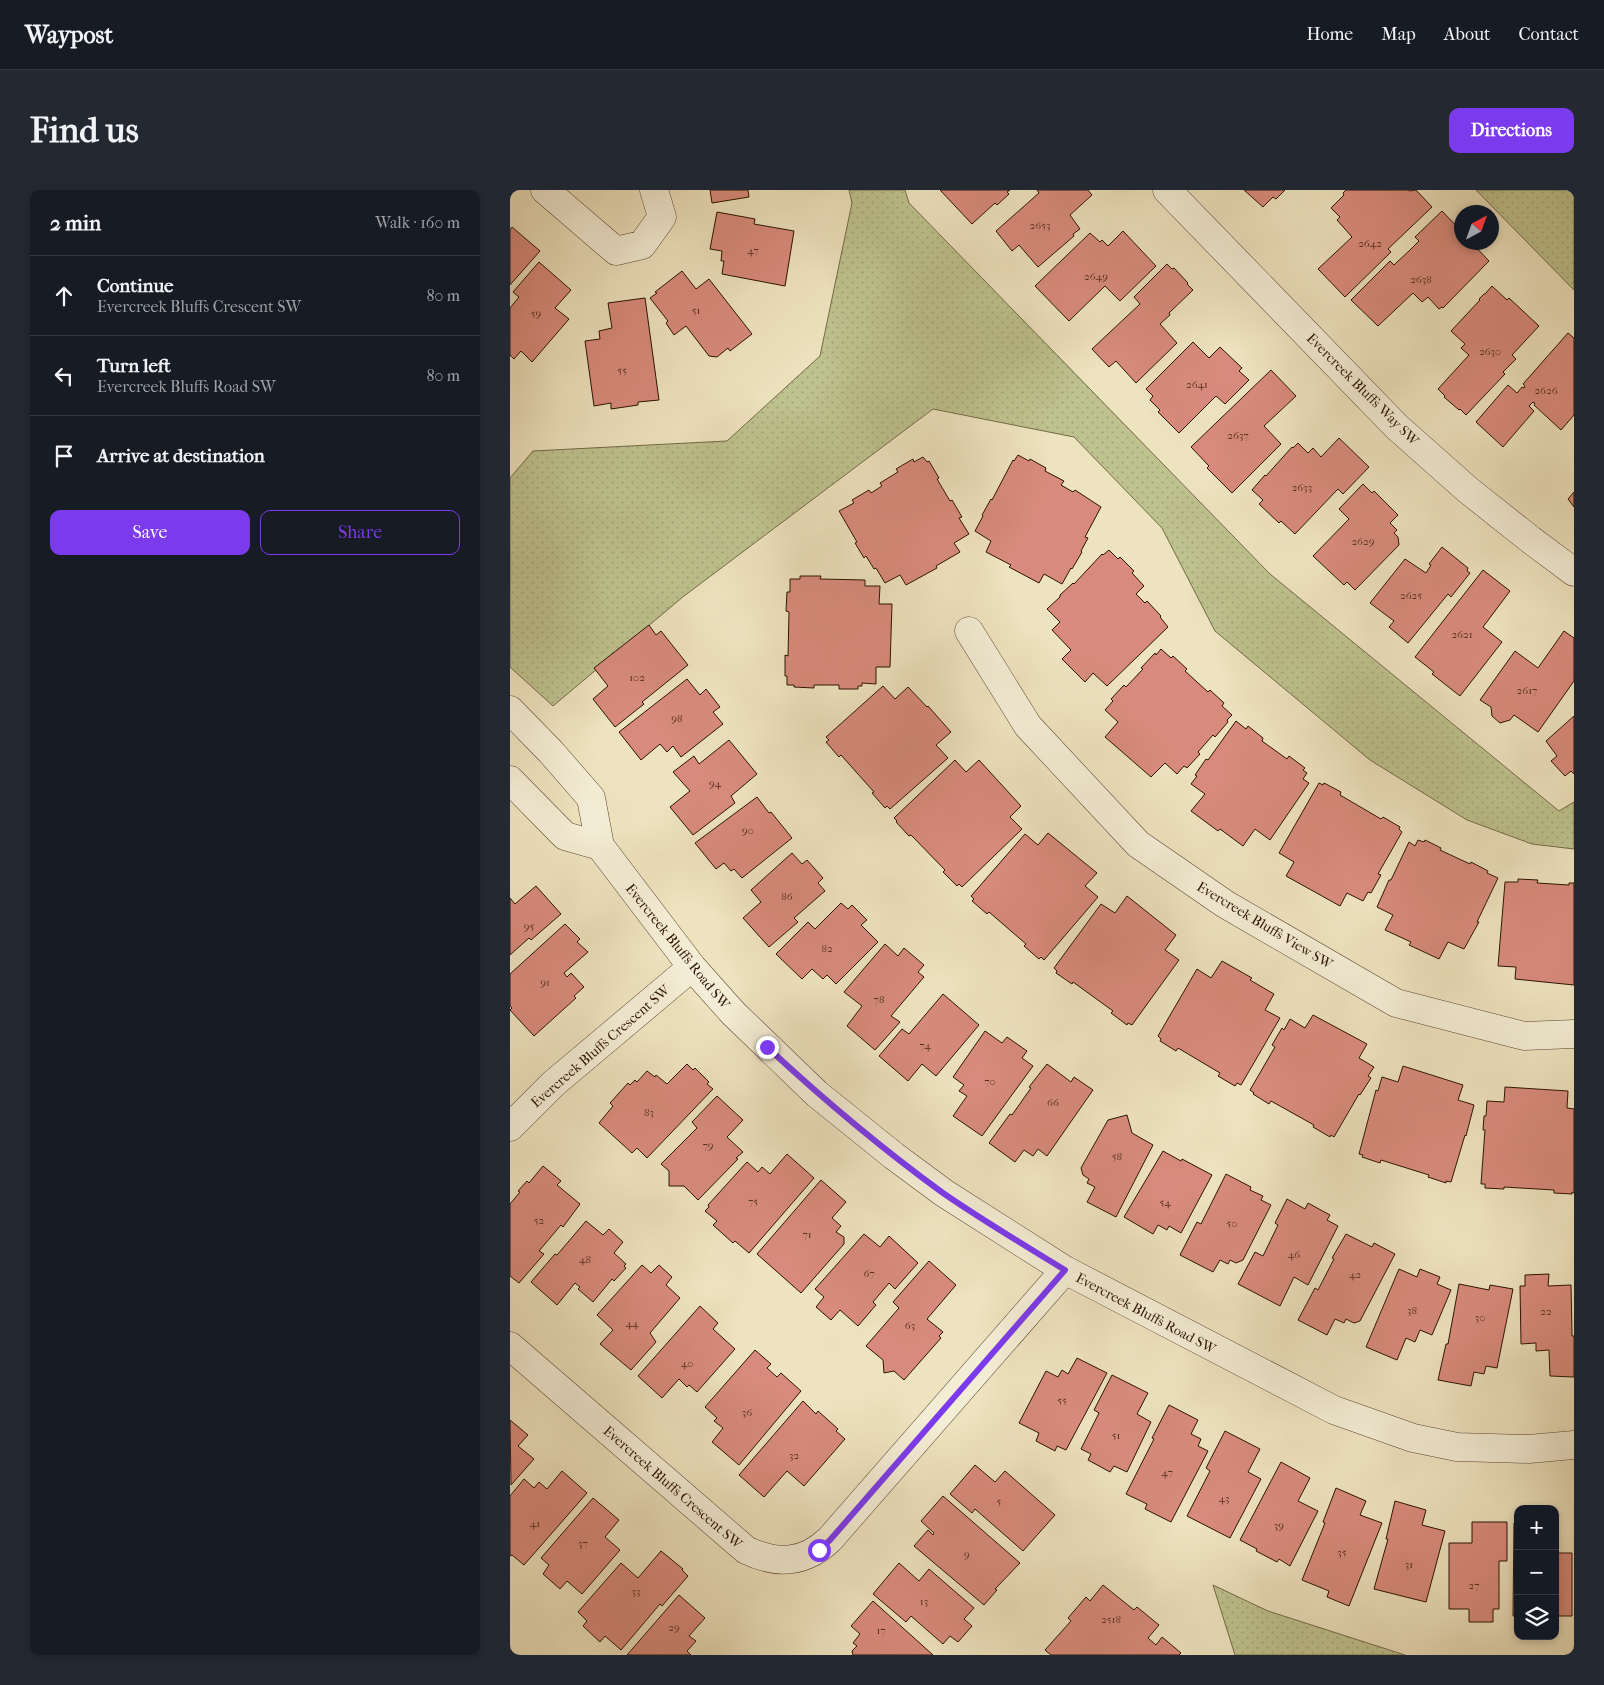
<!DOCTYPE html>
<html lang="en">
<head>
<meta charset="utf-8">
<style>
  :root { --surface:#171b24; --page:#242831; --text:#f1f3f6; --muted:#9ea1a6; --line:#363941; --accent:#7c3aed }
  body { margin:0; font-family:"IM FELL French Canon",serif; background:var(--page); color:var(--text) }
  .controls { position:absolute; right:15px; bottom:15px; display:grid; overflow:hidden; border-radius:10px; box-shadow:0 2px 8px #0003 }
  .controls button { width:45px; height:45px; display:grid; place-items:center; padding:0; border:0; border-bottom:1px solid var(--line); background:var(--surface); color:var(--text); font:25px sans-serif }
  .compass { position:absolute; left:944px; top:15px; width:45px; height:45px; border-radius:50%; background:var(--surface); box-shadow:0 2px 8px #0003; rotate:41deg }
  .stop { position:absolute; width:15px; height:15px; margin:-11px; border:4px solid #7c3aed; border-radius:50%; background:#fff }
  .stop.end { background:#7c3aed; border-color:#fff; box-shadow:0 1px 5px #0008 }
  .list { margin:0; padding:0; list-style:none }
  h2 { display:flex; justify-content:space-between; align-items:center; height:65px; margin:0; padding:0 20px; font-size:21px }
  h2 small { font-size:16px; font-weight:400; color:var(--muted) }
  .list li { display:grid; grid-template-columns:32px 1fr auto; gap:15px; align-items:center; box-sizing:border-box; height:80px; padding:0 20px; border-top:1px solid var(--line) }
  .list b { display:block; font-size:19px; white-space:nowrap }
  .list p { margin:0; font-size:16px; white-space:nowrap; color:var(--muted) }
  .list em { font-size:16px; font-style:normal; color:var(--muted) }
  .actions { display:flex; gap:10px; padding:15px 20px }
  .actions a { flex:1; padding:11px 0; border:1px solid var(--accent); border-radius:10px; text-align:center; font-size:18px; color:var(--accent) }
  .actions .main { background:var(--accent); color:#fff }
  .icon { flex:none; width:28px; height:28px; fill:none; stroke:currentColor; stroke-width:2; stroke-linecap:round; stroke-linejoin:round }
  .map { position:relative; flex:none; width:1064px; height:1465px; overflow:hidden; border-radius:10px }
  header { display:flex; align-items:center; gap:30px; box-sizing:border-box; height:70px; padding:0 25px; background:var(--surface); border-bottom:1px solid var(--line) }
  header strong { font-size:24px }
  nav { display:flex; gap:28px; margin-inline-start:auto; font-size:18px }
  .intro { display:flex; align-items:center; justify-content:space-between; box-sizing:border-box; height:120px; padding:0 30px }
  h1 { margin:0; font-size:35px }
  .button { padding:12px 22px; border-radius:10px; background:var(--accent); color:#fff; font-size:18px; font-weight:700 }
  main { display:flex; gap:30px; padding:0 30px }
  aside { flex:1; background:var(--surface); border-radius:10px; box-shadow:0 2px 8px #0003 }
  .map>svg:first-child { display:block }
</style>
</head>
<body>
<header>
<strong>Waypost</strong>
<nav><a>Home</a><a>Map</a><a>About</a><a>Contact</a></nav>
</header>
<div class="intro"><h1>Find us</h1><a class="button">Directions</a></div>
<main>
<aside>
<h2>2 min<small>Walk · 160 m</small></h2>
<ul class="list">
<li><svg class="icon" aria-label="ahead" viewBox="0 0 24 24"><path d="M12 20V5M6 11l6-6 6 6"/></svg><div><b>Continue</b><p>Evercreek Bluffs Crescent SW</p></div><em>80 m</em></li>
<li><svg class="icon" aria-label="left" viewBox="0 0 24 24"><path d="M17 20v-9H6M10 6l-5 5 5 5"/></svg><div><b>Turn left</b><p>Evercreek Bluffs Road SW</p></div><em>80 m</em></li>
<li><svg class="icon" aria-label="arrive" viewBox="0 0 24 24"><path d="M6 21V4h12l-3 4 3 4H6"/></svg><div><b>Arrive at destination</b></div></li>
</ul>
<div class="actions"><a class="main">Save</a><a>Share</a></div>
</aside>
<div class="map">
<svg width="1064" height="1465" viewBox="0 0 1064 1465">
  <defs>
    <pattern id="park-dots" width="8" height="8" patternUnits="userSpaceOnUse" patternTransform="scale(1.25)"><rect width="8" height="8" fill="#bec28e"/><path d="M2 2h.1M6 6h.1" fill="none" stroke="#a3a679" stroke-width="1.8" stroke-linecap="round"/></pattern>
  </defs>
  <rect width="100%" height="100%" fill="#eee3bf"/>
  <filter id="stains"><feTurbulence type="fractalNoise" baseFrequency=".004" numOctaves="4"/><feColorMatrix values="0 0 0 0 .2 0 0 0 0 .09 0 0 0 0 .02 0 0 0 .5 -.17"/></filter>
  <radialGradient id="worn" r=".72"><stop offset=".6" stop-color="#630" stop-opacity="0"/><stop offset="1" stop-color="#630" stop-opacity=".3"/></radialGradient>
  <path fill="url(#park-dots)" stroke="#756a48" d="M339 0H395L399 13 760 384 1049 621 1064 612V659L1022 654 957 630 860 570 705 441 652 338 564 247 423 219 174 406 43 516 0 477V288L23 261 217 251 310 166 342 13Z
    M966 0H1064V100Z
    M703 1395 758 1421 895 1465H725Z"/>
  <path fill="#d88b7c" stroke="#2c1202" d="M200 0H238L239 7 202 13Z
    M430 0H500L497 2 499 4 487 15 485 13 462 34Z
    M527 0H578L582 5 560 25 570 39 563 44 564 46 528 77 509 55 502 61 486 41 529 3Z
    M734 0H775L766 9 763 7 753 17Z
    M836 0H899V1L906 0 922 17 878 59 881 62 835 107 808 79 842 47 827 30 830 27 821 18 834 5 833 3Z
    M932 21 952 42V52H961L979 71 933 118 932 117 929 119 918 107 912 112 903 103 868 136 841 110 880 71 884 75 900 60 909 51 905 47Z
    M207 22 245 29 244 34 284 41 275 96 212 84 214 71H211L212 61 200 59Z
    M2 37 30 61 0 95V40Z
    M613 41 646 76 610 111 595 96 559 131 525 96 580 43 590 52 592 50 598 56Z
    M29 72 61 100 45 118 59 129 22 172 11 161 4 169 0 165V118L9 107 3 102Z
    M657 74 662 79 664 78 678 93 677 94 683 100 659 123 660 125 650 134 667 153 626 193 606 171 599 177 582 159 630 114 624 107Z
    M172 81 186 99 199 89 242 144 220 161 218 158 207 167 199 166 176 136 164 145 156 133 158 131 140 108 147 103 145 102Z
    M982 96 997 110 999 108 1029 136 1002 165 1006 169 993 182 995 184 956 225 950 219 949 220 934 207 935 206 928 199 959 165 951 158 955 154 941 141 970 110 969 109 974 104H975Z
    M135 108 149 210 128 212V215L101 219V213L84 216 75 151 90 149 89 141 102 138 98 113Z
    M1058 143 1064 148V225L1051 240 1024 215 1025 213 1023 212 1019 216 1024 221 993 257 966 232 998 195 1007 203 1012 197 1014 198 1015 196 1013 194Z
    M683 152 699 168 710 157 732 178 729 181 739 190 715 214 706 206 669 243 648 222 650 220 640 210 643 206 636 199Z
    M761 180 786 206 754 236 771 254 722 303 697 278 699 276 681 257Z
    M829 248 859 277 833 304 828 299 785 344 771 331 769 333 749 314 753 310 742 300 755 285 756 286 782 257 783 258 788 253 798 263 803 258 811 267Z
    M508 265 519 271 520 269 536 278 535 281 554 291 551 295 563 302 565 300 591 317 575 347 578 348 571 361 572 362 562 379 561 378 552 394 534 384 529 393 499 377 501 375 476 362 481 351 465 341 473 326 472 325 481 309 482 310 503 270 504 271Z
    M413 267 417 272 419 271 429 288 427 289 440 311 442 310 452 327 449 328 459 344 444 353 450 362 426 376 427 378 396 395 390 385 375 393 366 378 364 379 356 366 354 368 345 353 347 352 329 321 344 313 342 310 359 300 361 303 372 296 370 293 388 282 386 279 403 269 404 272Z
    M853 294 862 303 864 301 888 325 880 333 887 340 884 343 888 347 889 355 845 400 837 392 834 395 803 366 839 329 829 319Z
    M1064 302V317L1058 309Z
    M932 357 958 378 957 381 960 383 941 407 938 404 898 453 879 437 884 431 860 413 895 369 916 383 921 375 919 374Z
    M599 360 608 369 610 367 624 381 622 383 634 396 626 404 635 413 637 411 651 426 650 427 658 437 597 496 583 483 575 492 552 469 561 460 542 440 550 432 537 419 550 407V405L563 393 564 394 592 364 593 365Z
    M973 380 1000 401 973 437 992 452 950 506 922 484 924 482 905 467Z
    M290 386H311L310 389 355 390V396H370L369 414H382L380 477H366V494L352 493V496H348V499H329V495H304V498L284 497V495H277V486H275V465L278 466 279 422 276 421 277 402H280V389H290Z
    M139 435 146 445 151 441 178 475 132 512 134 514 105 537 83 509 98 496 84 478Z
    M1054 441 1064 448V491L1028 542 1004 525 1000 530 990 533 982 526 981 517 970 510 1005 461 1028 478Z
    M651 459 661 468 663 466 677 479 675 481 698 502 700 500 714 513 712 516 722 525 717 530 718 532 705 547 703 545 688 562 690 564 677 578 674 576 667 584 655 573 641 587 595 547 608 532 595 520 603 511 601 509 614 495 616 497 633 479 631 478 645 463 646 465Z
    M177 489 190 505 196 499 210 517 203 522 213 534 171 567 163 556 157 562 150 554 131 570 109 542Z
    M373 496 385 509 398 497 417 517 418 516 441 542 426 555 438 568 380 619 377 616 375 618 362 603 364 602 331 565 329 567 316 552 319 550 316 547Z
    M1064 526V584L1061 581 1055 586 1041 571 1047 566 1036 551Z
    M726 531 736 539 738 536 753 548 752 551 777 569 779 566 795 578 793 580 797 583 793 589 799 593 760 650 745 639 733 656 710 639 708 641 681 621 695 604 681 594 687 586 685 585 696 569 698 570Z
    M219 550 247 584 221 606 225 613 183 645 160 617 180 601 163 582 184 566 189 574Z
    M445 570 456 582 469 570 511 616 500 627 512 639 452 697 449 694 447 696 433 682 435 680 401 645 399 646 386 632 387 631 384 628Z
    M809 593 813 595 814 593 831 602 830 605 871 629 873 627 890 637 889 639 892 642 868 684 871 685 861 703 858 702 853 711 837 703 830 716 776 686 784 672 769 663Z
    M247 607 259 623 261 622 282 648 232 688 224 679 221 681 214 673 206 679 185 653Z
    M538 643 587 683 575 696 588 707 534 770 531 767 529 769 514 756 516 754 479 722 477 724 462 711 464 709 461 706 515 644 528 655Z
    M908 650 914 652 915 650 931 658 930 660 960 674 961 672 978 681 977 683 988 688 967 732H969L954 759 938 752 929 769 899 755 901 752 875 740 883 725 867 717 879 690H881L899 652 905 656Z
    M282 663 292 674 297 670 313 688 308 693 315 701 284 728 288 732 259 757 233 728 251 712 241 700Z
    M1008 689 1028 690 1027 693 1059 695V693H1064V795L1005 789 1006 777 988 776 995 692H1008Z
    M26 696 51 724 21 750 19 748 0 765V708L5 714Z
    M617 706 666 745 655 760 669 770 622 835 618 833 617 835 601 823 603 821 563 792 562 794 546 783 547 781 544 778 591 714 605 723Z
    M331 713 338 719 342 715 357 730 351 735 368 752 326 794 317 785 313 789 302 779 292 789 266 764 298 732 305 739Z
    M55 734 70 749 67 752 78 762 54 783 57 787 61 783 74 797 64 806 66 808 24 846 0 820 2 818 0 816V784Z
    M375 754 388 766 394 758 414 775 408 782 414 787 381 826 390 832 365 860 337 836 352 816 334 802Z
    M712 771 742 788 740 790 764 804 755 820 770 828 731 895 727 893 725 896 708 886 710 883 668 858 666 861 650 851 651 849 648 846 687 779 701 788Z
    M433 804 469 835 426 886 412 874 398 891 369 866 392 839 399 844Z
    M803 825 857 854 849 868 864 877 858 886 861 888 850 905 849 904 824 947 821 945 820 947 803 937 804 935 761 911 759 914 743 904 744 903 740 900 765 857 762 855 772 838 774 840 780 829 795 838Z
    M475 841 492 853 497 847 517 861 512 868 523 876 472 946 443 926 457 906 449 901 454 895 443 887Z
    M177 874 183 880 185 878 199 892 197 894 203 899 137 968 127 958 122 963 89 933 103 916 100 913 118 893 120 895 125 890 127 892 137 881 145 887 146 885 157 894Z
    M537 874 561 892 564 887 583 900 537 966 528 959 523 966 514 960 505 972 479 953 500 924 502 925 521 898 519 897Z
    M893 876 953 895 948 910 964 915 956 946 955 945 941 992 936 991V993L918 987 919 985 871 970 870 973 852 967 853 965 849 964 866 900 868 901 872 887 888 892Z
    M995 897 1058 901 1057 918 1064 919V1003L1062 1002V1004L1044 1003V1000L994 997V999L975 998V994H971L975 940H973L974 926H976L977 911 994 912Z
    M207 906 233 930 217 947 233 962 226 968 228 969 188 1010 174 996H159V981L151 974 187 938 182 932Z
    M617 925 622 943 643 955 606 1027 577 1012 585 997 577 993 579 989 573 985 571 978 598 930Z
    M653 961 671 971 672 969 702 985 671 1043 659 1036 657 1040 648 1035 643 1044 614 1027Z
    M277 964 304 988 239 1063 225 1051 223 1053 203 1035 207 1031 195 1021 199 1017 198 1015 237 972 248 982 252 977 260 984Z
    M33 976 51 991 47 995 70 1014 53 1037 51 1035 29 1061 34 1064 9 1093 0 1086V1014L10 1002 8 1001 17 991 19 993Z
    M716 984 741 997 740 1000 753 1006 751 1010 761 1015 733 1070 726 1073 720 1070 718 1074 710 1070 703 1082 670 1065 687 1032 691 1034Z
    M311 990 336 1012 322 1028 331 1036 326 1042 334 1047V1054L291 1103 247 1064Z
    M777 1009 795 1019 798 1013 820 1025 817 1030 828 1036 798 1095 784 1087 770 1116 728 1094 745 1062 753 1066 768 1035 765 1033Z
    M76 1031 93 1045 99 1039 113 1052 104 1063 116 1074 114 1076 116 1078 104 1091 102 1089 83 1112 68 1099 70 1097 65 1093 47 1115 21 1092 45 1064 47 1065Z
    M354 1044 370 1057 379 1046 408 1073 385 1099 379 1093 363 1112 366 1115 348 1136 330 1120 321 1130 306 1117 314 1107 305 1099Z
    M836 1044 862 1057 864 1053 885 1064 850 1131 844 1133 836 1129 834 1133 825 1129 817 1145 788 1130 805 1098 808 1100 824 1069 822 1068Z
    M419 1071 446 1095 417 1129 433 1142 429 1146 431 1148 394 1190 384 1181 374 1183 373 1170 356 1156 389 1118 383 1112Z
    M132 1075 141 1083 149 1075 162 1087 156 1095 170 1108 140 1143 146 1152 121 1180 90 1154 103 1140 87 1125Z
    M889 1079 907 1087 910 1079 930 1087 927 1094 941 1100 922 1145 910 1140 905 1152 896 1148 887 1170 856 1157Z
    M1039 1084 1038 1096 1061 1095 1062 1146H1064V1187L1040 1186 1039 1160 1026 1161V1153L1011 1154 1010 1096H1015V1085Z
    M949 1094 979 1100 980 1095 1003 1099 987 1178 976 1176 974 1184 964 1182 961 1196 928 1190 936 1154H938Z
    M190 1116 208 1133 203 1139 225 1159 187 1202 179 1195 177 1197 169 1189 152 1208 128 1186Z
    M245 1160 261 1174 257 1178 267 1187 271 1183 291 1201 229 1275 202 1252 213 1238 204 1231 207 1228 195 1217Z
    M567 1168 597 1183 556 1260 547 1256 545 1261 526 1251 529 1243 509 1233 536 1181 548 1187 552 1180 558 1184Z
    M602 1185 638 1203 627 1224 641 1232 617 1282 604 1276 600 1282 578 1270 581 1264 571 1259 589 1223 584 1220Z
    M293 1211 306 1224 308 1221 328 1239 326 1241 335 1249 294 1296 277 1281 254 1307 229 1285Z
    M659 1215 688 1230 681 1244 691 1249 688 1256 698 1261 661 1332 635 1319 637 1314 616 1304 644 1249 642 1248Z
    M0 1230 18 1245 8 1256 24 1269 1 1295Z
    M715 1241 750 1259 738 1282 751 1289 720 1348 677 1326 700 1281 696 1278Z
    M771 1272 800 1288 788 1311 808 1321 780 1376 769 1369 767 1372 746 1361 747 1359 730 1350Z
    M465 1275 485 1292 495 1281 545 1325 513 1361 465 1319 462 1323 440 1304Z
    M52 1281 77 1303 14 1375 2 1365 0 1366V1306L14 1289 24 1298 29 1292 37 1299Z
    M826 1298 856 1311 850 1325 872 1333 839 1416 817 1407 819 1401 792 1390 815 1333 813 1332Z
    M433 1306 510 1373 485 1399 487 1400 474 1415 404 1356 418 1340 423 1345 424 1343 411 1331Z
    M83 1308 109 1330 95 1347 110 1360 72 1404 57 1391 50 1399 33 1384 39 1375 31 1368Z
    M885 1311 916 1320 912 1335 935 1341 916 1412 864 1399 878 1349H876Z
    M962 1332H997V1371H989V1419H983V1432H959V1419H939V1353H962Z
    M1004 1333H1008V1426H1003Z
    M1045 1358H1048L1047 1363H1062V1426H1045Z
    M151 1361 173 1379 172 1380 178 1386 152 1416 150 1414 111 1460 95 1446 90 1452 73 1436 77 1431 68 1422 111 1373 128 1388Z
    M389 1373 409 1391 419 1379 464 1418 454 1429 462 1436 448 1452 440 1446 433 1454 401 1426 396 1432 363 1404Z
    M593 1395 624 1420 627 1417 649 1435 638 1448 646 1455 652 1447 671 1463 669 1465H541L535 1460 561 1431 558 1428 576 1407 580 1411Z
    M169 1405 195 1428 179 1446 186 1451 177 1461 181 1465H117Z
    M363 1411 423 1465H343L342 1461 347 1456 343 1453 350 1444 341 1436Z"/>
  <g fill="none" stroke-linecap="round" stroke-linejoin="round">
    <defs>
      <path id="minor" d="M35 0 106 61 132 55 152 27 144 0
        M657 0 887 237 958 300 1021 350 1064 382
        M459 441 518 536 628 654 715 714 886 813 1014 846 1064 844
        M0 520 41 562 81 608 90 656 182 777 223 823 307 904 384 966 434 1003 555 1080 824 1220 903 1248 947 1257 1019 1259 1064 1255
        M0 590 55 646 90 656
        M0 937 43 894 182 777
        M0 1156 236 1360C267 1375 294 1374 320 1349L555 1080"/>
    </defs>
    <use href="#minor" stroke="#5c4631" stroke-width="29"/>
    <use href="#minor" stroke="#f4edd5" stroke-width="28"/>
  </g>
  <g fill="none" stroke-linecap="round" stroke-linejoin="round">
    <path stroke="#7c3aed" stroke-width="6" d="M257 857C313 909 371 958 433 1003 472 1030 514 1055 555 1080L320 1350 309 1360"/>
  </g>
  <g text-anchor="middle" stroke-width="5" stroke-linejoin="round" paint-order="stroke">
    <g font-size="11" fill="#573020">
      <text x="530" y="39">2653</text>
      <text x="860" y="57">2642</text>
      <text x="243" y="64">47</text>
      <text x="586" y="90">2649</text>
      <text x="911" y="93">2638</text>
      <text x="186" y="124">51</text>
      <text x="26" y="127">59</text>
      <text x="980" y="165">2630</text>
      <text x="112" y="184">55</text>
      <text x="687" y="198">2641</text>
      <text x="1036" y="204">2626</text>
      <text x="728" y="249">2637</text>
      <text x="792" y="301">2633</text>
      <text x="853" y="355">2629</text>
      <text x="901" y="409">2625</text>
      <text x="952" y="448">2621</text>
      <text x="127" y="491">102</text>
      <text x="1017" y="504">2617</text>
      <text x="167" y="532">98</text>
      <text x="205" y="597">94</text>
      <text x="238" y="644">90</text>
      <text x="277" y="710">86</text>
      <text x="19" y="740">95</text>
      <text x="317" y="762">82</text>
      <text x="35" y="796">91</text>
      <text x="369" y="813">78</text>
      <text x="415" y="859">74</text>
      <text x="480" y="895">70</text>
      <text x="543" y="916">66</text>
      <text x="139" y="926">83</text>
      <text x="198" y="959">79</text>
      <text x="607" y="970">58</text>
      <text x="243" y="1015">75</text>
      <text x="655" y="1016">54</text>
      <text x="29" y="1034">52</text>
      <text x="722" y="1037">50</text>
      <text x="297" y="1048">71</text>
      <text x="784" y="1068">46</text>
      <text x="75" y="1073">48</text>
      <text x="359" y="1087">67</text>
      <text x="845" y="1088">42</text>
      <text x="902" y="1124">38</text>
      <text x="1036" y="1125">22</text>
      <text x="970" y="1131">30</text>
      <text x="122" y="1137">44</text>
      <text x="400" y="1139">63</text>
      <text x="177" y="1177">40</text>
      <text x="552" y="1214">55</text>
      <text x="237" y="1226">36</text>
      <text x="606" y="1249">51</text>
      <text x="284" y="1269">32</text>
      <text x="657" y="1286">47</text>
      <text x="714" y="1312">43</text>
      <text x="489" y="1315">5</text>
      <text x="25" y="1337">41</text>
      <text x="769" y="1339">39</text>
      <text x="73" y="1357">37</text>
      <text x="832" y="1366">35</text>
      <text x="457" y="1368">9</text>
      <text x="899" y="1378">31</text>
      <text x="964" y="1399">27</text>
      <text x="126" y="1405">33</text>
      <text x="414" y="1415">13</text>
      <text x="601" y="1433">2518</text>
      <text x="164" y="1441">29</text>
      <text x="371" y="1444">17</text>
    </g>
    <g font-size="14" fill="#2c1202" stroke="#f4edd5">
      <text transform="translate(853 199) rotate(45)" y="5">Evercreek Bluffs Way SW</text>
      <text transform="translate(755 735) rotate(31)" y="5">Evercreek Bluffs View SW</text>
      <text transform="translate(168 756) rotate(51)" y="5">Evercreek Bluffs Road SW</text>
      <text transform="translate(90 856) rotate(-41)" y="5">Evercreek Bluffs Crescent SW</text>
      <text transform="translate(636 1123) rotate(28)" y="5">Evercreek Bluffs Road SW</text>
      <text transform="translate(163 1297) rotate(41)" y="5">Evercreek Bluffs Crescent SW</text>
    </g>
  </g>
  <rect width="100%" height="100%" filter="url(#stains)"/>
  <rect width="100%" height="100%" fill="url(#worn)"/>
</svg>
<div class="controls">
<button>+</button>
<button>−</button>
<button><svg class="icon" aria-label="layers" viewBox="0 0 24 24"><path d="M12 4l9 5-9 5-9-5zM3 14l9 5 9-5"/></svg></button>
</div>
<svg class="compass" viewBox="-18 -18 36 36"><path d="M0-13l5 13h-10z" fill="#e53935"/><path d="M0 13l5-13h-10z" fill="#9ea1a6"/></svg>
<div class="stop" style="left:309px;top:1360px"></div>
<div class="stop end" style="left:257px;top:857px"></div>
</div>
</main>
</body>
</html>
